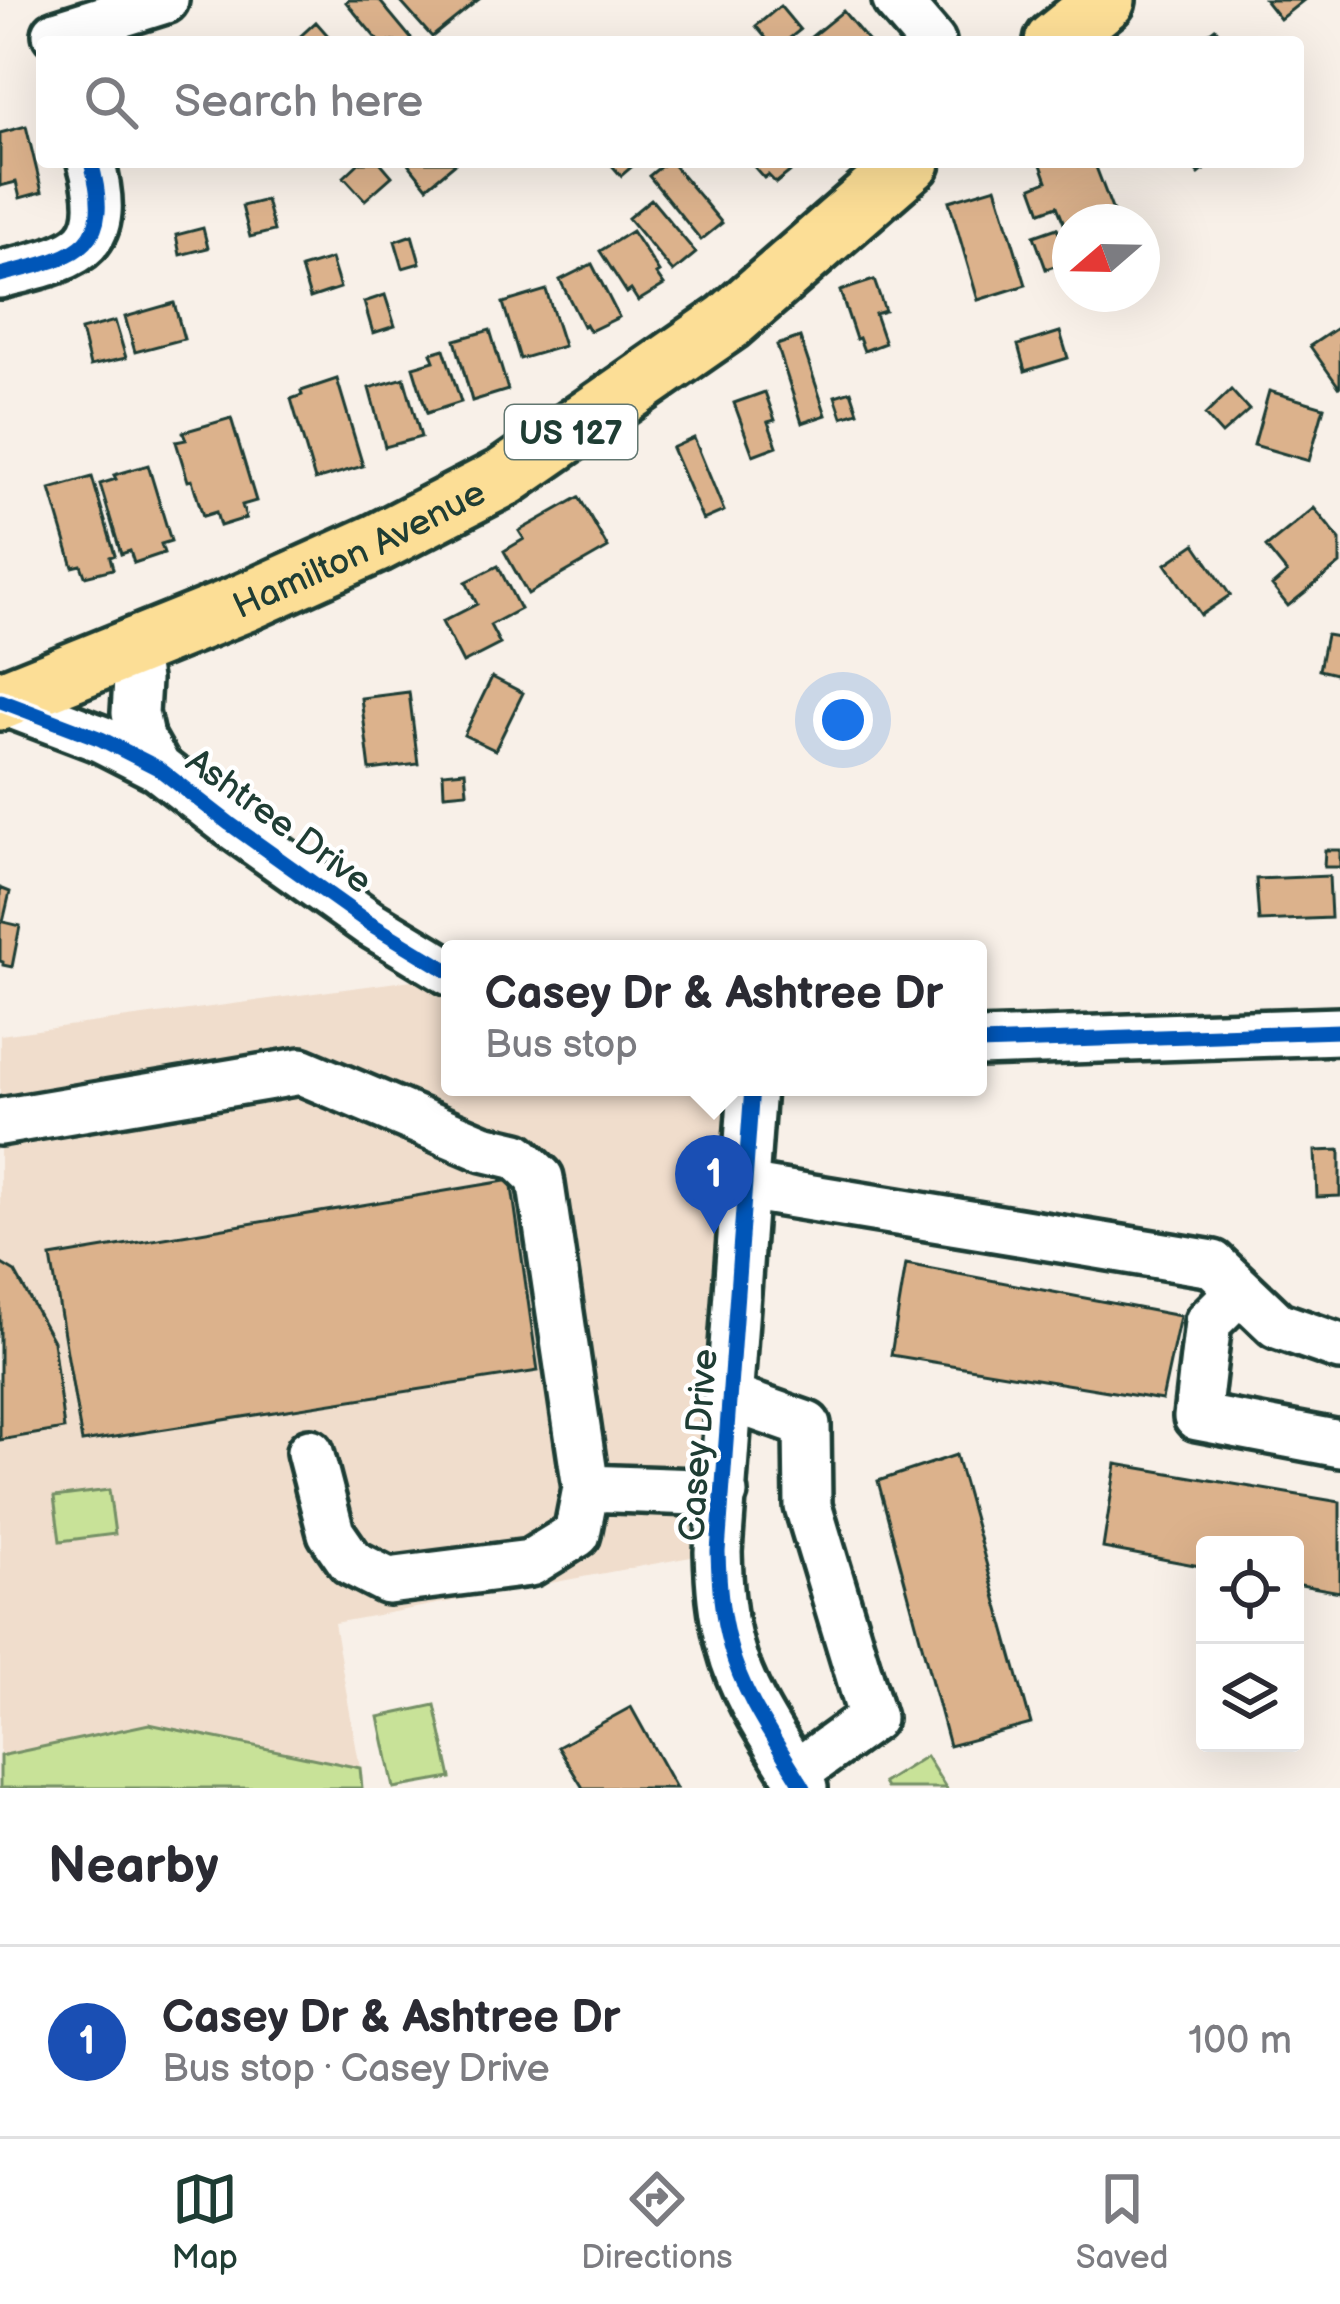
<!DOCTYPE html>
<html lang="en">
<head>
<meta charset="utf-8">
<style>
  :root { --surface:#fff; --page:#f2f2f3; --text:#2b2b33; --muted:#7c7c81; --line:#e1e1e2; --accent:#1f3d34 }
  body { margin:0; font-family:"Balsamiq Sans",sans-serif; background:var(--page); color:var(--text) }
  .controls { position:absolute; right:36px; bottom:36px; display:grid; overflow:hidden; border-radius:12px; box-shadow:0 12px 48px #0002 }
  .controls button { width:108px; height:108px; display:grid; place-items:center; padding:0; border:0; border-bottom:3px solid var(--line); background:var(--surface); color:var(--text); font:60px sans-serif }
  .compass { position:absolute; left:1052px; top:204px; width:108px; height:108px; border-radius:50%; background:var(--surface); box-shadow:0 12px 48px #0002; rotate:250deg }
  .you { position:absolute; left:843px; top:720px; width:42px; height:42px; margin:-30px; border:9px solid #fff; border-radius:50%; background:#1a73e8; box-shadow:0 0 0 18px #1a73e833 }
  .badge { display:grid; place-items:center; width:78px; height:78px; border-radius:50%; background:var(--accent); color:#fff; font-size:39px; font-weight:700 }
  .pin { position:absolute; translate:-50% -99px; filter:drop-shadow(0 3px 6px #0008) }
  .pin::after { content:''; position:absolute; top:63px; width:42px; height:36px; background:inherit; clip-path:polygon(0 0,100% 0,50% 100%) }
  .popup { position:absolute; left:441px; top:940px; width:546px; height:156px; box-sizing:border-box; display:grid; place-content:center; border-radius:12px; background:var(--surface); filter:drop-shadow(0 3px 9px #0005); font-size:39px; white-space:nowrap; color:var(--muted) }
  .popup b { font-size:45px; color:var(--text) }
  .popup::after { content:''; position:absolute; left:50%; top:100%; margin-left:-24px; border:24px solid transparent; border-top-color:var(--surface) }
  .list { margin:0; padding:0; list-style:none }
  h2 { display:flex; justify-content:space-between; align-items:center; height:156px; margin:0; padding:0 48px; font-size:51px }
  h2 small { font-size:39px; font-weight:400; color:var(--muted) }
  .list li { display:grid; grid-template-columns:78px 1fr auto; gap:36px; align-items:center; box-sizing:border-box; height:192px; padding:0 48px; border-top:3px solid var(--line) }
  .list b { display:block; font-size:45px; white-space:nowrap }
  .list p { margin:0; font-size:39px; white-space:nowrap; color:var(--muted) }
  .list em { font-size:39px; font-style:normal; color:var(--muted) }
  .icon { flex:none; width:66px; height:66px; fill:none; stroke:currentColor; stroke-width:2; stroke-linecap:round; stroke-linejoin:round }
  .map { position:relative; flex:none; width:1340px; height:1788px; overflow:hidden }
  .search { position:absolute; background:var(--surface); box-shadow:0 12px 48px #0002; left:36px; right:36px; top:36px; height:132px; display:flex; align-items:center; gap:30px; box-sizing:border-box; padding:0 42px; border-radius:12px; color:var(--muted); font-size:45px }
  .sheet { height:348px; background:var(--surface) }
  nav { display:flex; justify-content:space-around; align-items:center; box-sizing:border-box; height:168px; border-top:3px solid var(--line); background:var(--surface); font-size:33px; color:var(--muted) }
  nav a { display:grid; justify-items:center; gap:6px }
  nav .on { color:var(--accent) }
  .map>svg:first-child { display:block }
</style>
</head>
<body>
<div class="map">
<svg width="1340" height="1788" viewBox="0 0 1340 1788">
  <rect width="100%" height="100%" fill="#f8f0e8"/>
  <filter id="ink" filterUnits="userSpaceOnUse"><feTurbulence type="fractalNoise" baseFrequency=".00833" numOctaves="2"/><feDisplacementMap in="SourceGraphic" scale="24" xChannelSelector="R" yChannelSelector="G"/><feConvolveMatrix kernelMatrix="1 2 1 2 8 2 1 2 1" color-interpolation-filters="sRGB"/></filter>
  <g filter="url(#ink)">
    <path fill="#f0ddcc" d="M450 975V1087H752L718 1552 334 1623 360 1768 149 1724 0 1756V1035Z"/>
    <path fill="#c8e298" stroke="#749066" stroke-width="3" d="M109 1490 115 1534 60 1541 54 1497Z
      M435 1705 451 1778 394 1788 379 1717Z
      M149 1724 360 1768 362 1788H0V1756Z
      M926 1756 946 1788H886L883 1783Z"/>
    <path fill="#dcb28c" stroke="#1f3d34" stroke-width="3" d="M348 0H379L414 42H379L346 2Z
      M399 0H478L432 37Z
      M1265 0H1304L1280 19Z
      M780 6 800 30 785 42H769L756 26Z
      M843 11 869 42H815L811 37Z
      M316 22 331 39 334 37 338 42H294Z
      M1215 28 1226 42H1197Z
      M26 126 42 192 20 198 16 182 0 186V133Z
      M360 162H380L392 176 365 200 344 177Z
      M407 162H457L427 187Z
      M609 162H633L635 164 621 176Z
      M666 162H671L722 223 701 240 649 176Z
      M750 162H802L776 183 768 175 764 178Z
      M1040 162H1094L1117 222H1070V230L1067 231 1057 206 1041 212 1032 187 1047 181Z
      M1189 162H1214L1199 174Z
      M996 187 1026 285 978 300 949 201Z
      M651 199 696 253 673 272 628 218Z
      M266 200 274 231 250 237 242 206Z
      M203 228 208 248 180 255 176 235Z
      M1057 228 1069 261 1046 269 1034 236Z
      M632 231 659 272 656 274 664 285 638 301 631 290 627 293 600 251Z
      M412 235 420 263 403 268 395 241Z
      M331 259 340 288 310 298 301 268Z
      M592 264 619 317 590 331 586 324 583 326 560 280Z
      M874 280 885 311 875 314 885 343 864 351 859 338 856 339 840 291Z
      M546 290 564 346 520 359 503 303Z
      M385 295 395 326 373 333 364 302Z
      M174 303 184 339 135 352 125 317Z
      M115 321 126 358 90 366 81 330Z
      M1340 326V386L1339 387 1310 346Z
      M490 330 508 390 472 401 455 340Z
      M1060 332 1068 358 1025 371 1018 345Z
      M800 337 826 415 802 423 777 345Z
      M444 349 461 402 427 413 413 367 434 361 431 353Z
      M404 378 421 437 385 447 369 388Z
      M337 379 363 466 315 480 291 399 302 395 301 391Z
      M1231 390 1249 410 1222 434 1205 415Z
      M851 391 858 412 842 417 835 396Z
      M1269 391 1324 407 1309 461 1254 445Z
      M765 392 775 420 768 422 777 446 753 455 734 403Z
      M231 418 256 501 242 505 246 518 220 526 216 512 203 516 192 480 188 481 176 442 186 440 183 432Z
      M694 438 724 511 703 520 672 448Z
      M148 465 171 541 161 544 164 553 134 563 130 551 121 554 100 484 116 479 114 475Z
      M92 477 115 555 110 557 113 569 85 576 81 565 73 567 50 489Z
      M579 497 608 548 528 594 504 551 524 539 519 531Z
      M1314 508 1340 540V564L1288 606 1272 586 1287 573 1266 547Z
      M1195 544 1230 595 1201 615 1166 564Z
      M498 566 520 609 490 625 500 644 463 663 442 622 477 604 466 582Z
      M1340 629V675L1319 670 1326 635 1338 637Z
      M492 677 523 693 495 750 464 735Z
      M409 692 418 764 370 770 361 698Z
      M465 771 467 792 444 794 443 773Z
      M1325 850H1340V867H1324Z
      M1329 876 1331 918 1259 921 1256 879Z
      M0 888 10 892 3 922 20 926 12 967 3 965V962L0 961Z
      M1340 1150V1196L1317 1197 1315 1151Z
      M511 1180 538 1371 82 1442 51 1257Z
      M0 1263 15 1272 53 1341 64 1429 0 1440Z
      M906 1264 1180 1316 1162 1400 891 1355Z
      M956 1455 1031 1724 949 1746 878 1481Z
      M1116 1464 1340 1502V1592L1295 1584V1545H1205V1567L1103 1548Z
      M631 1707 676 1788H583L558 1747Z"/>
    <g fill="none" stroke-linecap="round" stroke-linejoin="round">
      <defs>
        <path id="minor" d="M896 0 932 42
          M56 34 165 0
          M0 275C74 256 116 252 91 162
          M132 646 137 680 135 713 140 736 158 768
          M1 701 101 739 158 768 230 824 369 923 450 972
          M978 1043 1340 1031
          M752 1087 718 1552C719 1584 721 1614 730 1646 743 1697 777 1743 804 1788
          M0 1122 301 1071 483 1148 517 1156 540 1178 586 1488 724 1493
          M745 1187 1213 1264 1277 1325 1340 1347
          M1240 1290 1208 1322 1197 1417 1340 1444
          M730 1398 807 1425 808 1506 872 1718 795 1774
          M310 1452 331 1533 351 1562 388 1581 530 1563 577 1534 586 1488"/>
        <g id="major">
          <path d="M1054 42 1106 0"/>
          <path id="s1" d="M0 701 246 602 377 543 505 477 728 322 911 162"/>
        </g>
      </defs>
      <use href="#minor" stroke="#1f3d34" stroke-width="54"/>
      <use href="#major" stroke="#1f3d34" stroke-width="66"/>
      <use href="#minor" stroke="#fff" stroke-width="45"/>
      <use href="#major" stroke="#fcde96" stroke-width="57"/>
      <defs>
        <path id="cycleway" d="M0 275C74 256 116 252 91 162
          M1 701 101 739 158 768 230 824 369 923 450 972
          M978 1043 1340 1031
          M752 1087 718 1552C719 1584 721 1614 730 1646 743 1697 777 1743 804 1788"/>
      </defs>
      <use href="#cycleway" stroke="#fff" stroke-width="22"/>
      <use href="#cycleway" stroke="#0057b8" stroke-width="15"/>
    </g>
  </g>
  <g text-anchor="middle" stroke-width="9" stroke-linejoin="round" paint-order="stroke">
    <rect fill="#fff" stroke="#627771" stroke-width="3" x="505" y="405" width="132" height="54" rx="9"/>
    <g font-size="33" font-weight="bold" fill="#1f3d34">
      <text x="571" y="444">US 127</text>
    </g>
    <g font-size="36" fill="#1f3d34" stroke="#fff">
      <text dy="13" stroke="none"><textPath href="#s1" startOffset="390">Hamilton Avenue</textPath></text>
      <text transform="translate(280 820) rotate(36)" y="13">Ashtree Drive</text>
      <text transform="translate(697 1445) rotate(-86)" y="13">Casey Drive</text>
    </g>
  </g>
</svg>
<div class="controls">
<button><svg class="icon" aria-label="locate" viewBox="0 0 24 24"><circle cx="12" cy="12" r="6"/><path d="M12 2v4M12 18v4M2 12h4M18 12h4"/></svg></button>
<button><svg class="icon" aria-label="layers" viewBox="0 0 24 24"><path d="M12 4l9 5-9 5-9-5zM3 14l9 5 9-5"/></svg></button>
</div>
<svg class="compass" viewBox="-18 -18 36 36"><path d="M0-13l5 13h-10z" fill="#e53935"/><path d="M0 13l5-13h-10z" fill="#7c7c81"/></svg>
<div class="you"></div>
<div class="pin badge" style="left:714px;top:1234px;background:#1a4fb4">1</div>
<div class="popup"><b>Casey Dr &amp; Ashtree Dr</b>Bus stop</div>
<div class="search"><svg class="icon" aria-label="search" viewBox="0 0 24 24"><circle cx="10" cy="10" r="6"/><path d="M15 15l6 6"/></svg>Search here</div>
</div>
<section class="sheet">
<h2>Nearby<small></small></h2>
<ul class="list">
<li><span class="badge" style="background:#1a4fb4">1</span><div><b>Casey Dr &amp; Ashtree Dr</b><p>Bus stop · Casey Drive</p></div><em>100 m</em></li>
</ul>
</section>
<nav>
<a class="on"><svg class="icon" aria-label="map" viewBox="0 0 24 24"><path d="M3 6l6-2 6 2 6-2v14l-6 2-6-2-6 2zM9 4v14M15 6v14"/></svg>Map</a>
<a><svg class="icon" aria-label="directions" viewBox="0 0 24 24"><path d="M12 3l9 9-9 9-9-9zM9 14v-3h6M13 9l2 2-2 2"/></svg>Directions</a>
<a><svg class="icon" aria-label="saved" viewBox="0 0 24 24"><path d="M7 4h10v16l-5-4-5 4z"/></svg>Saved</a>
</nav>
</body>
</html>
